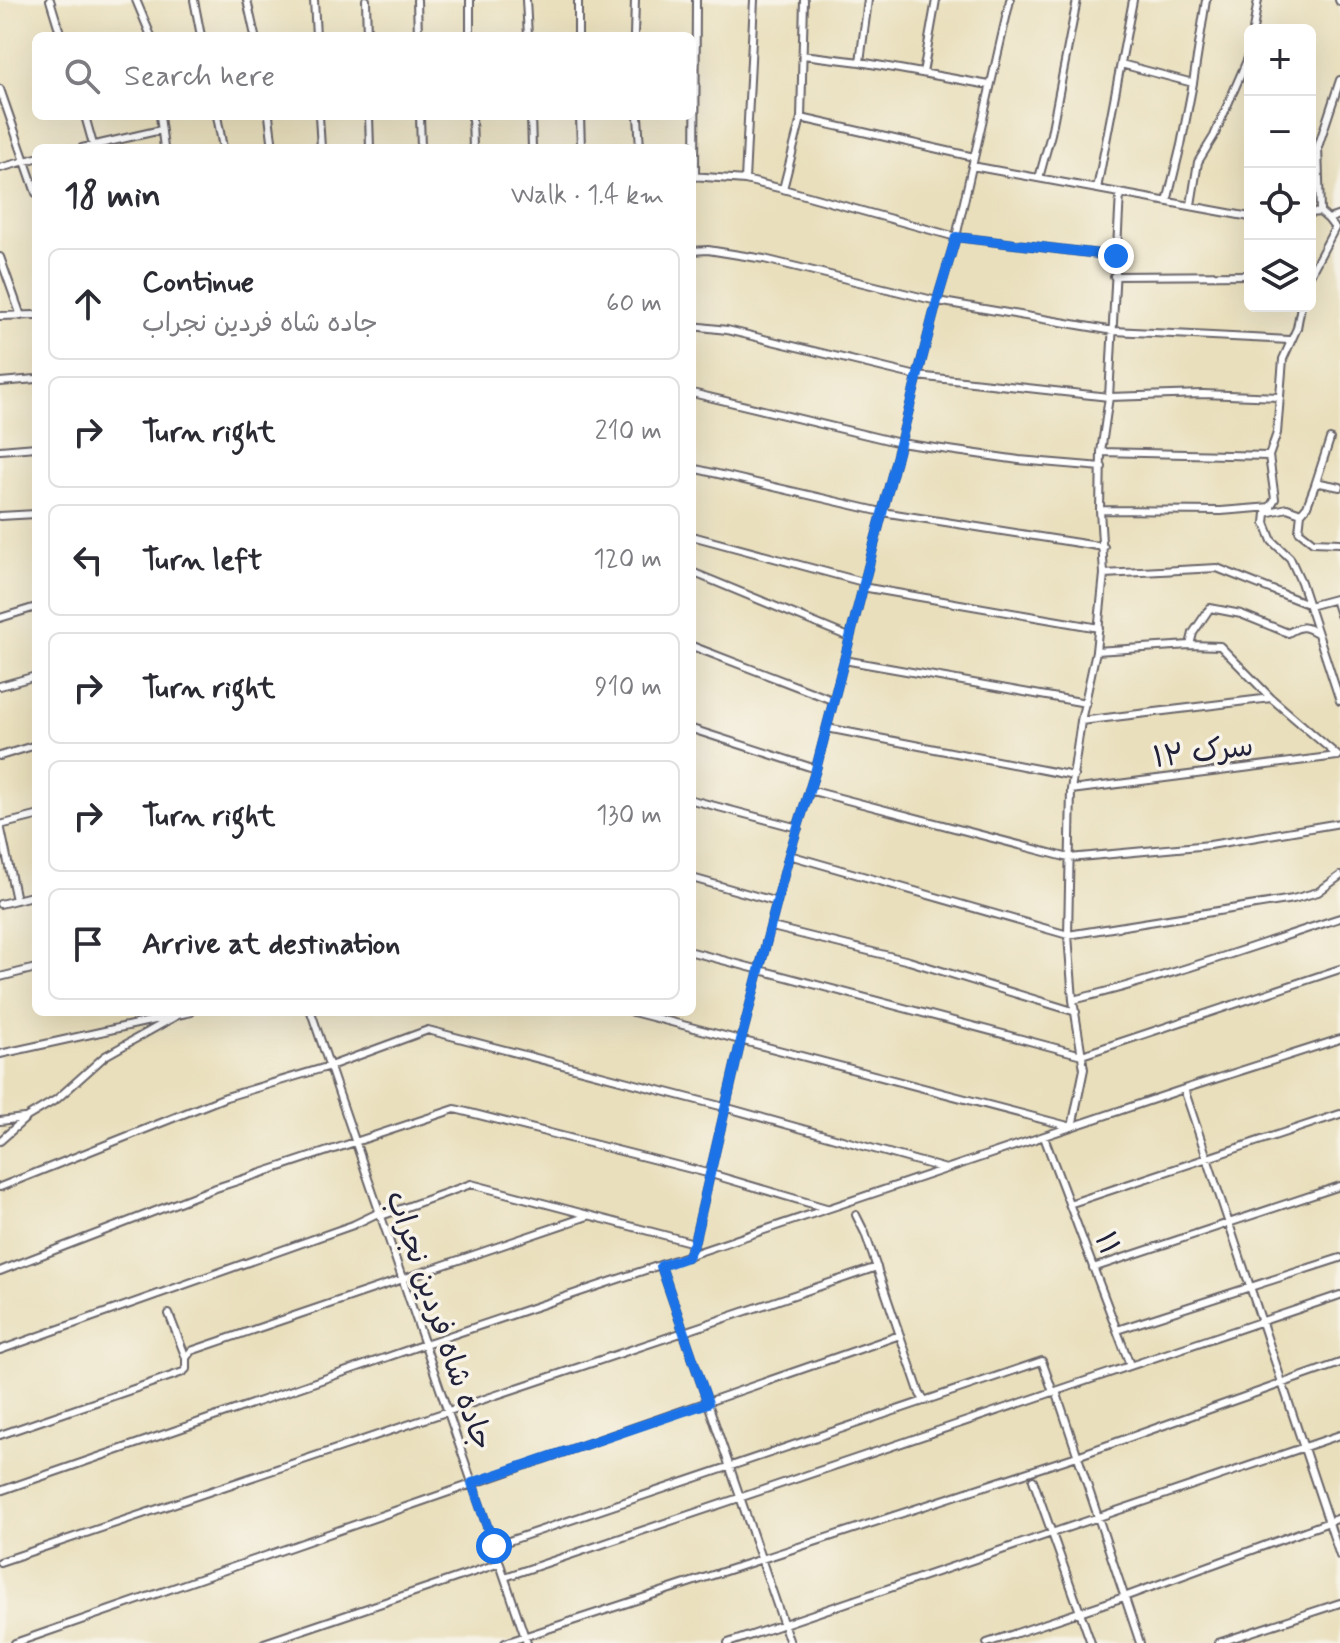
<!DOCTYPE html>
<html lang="en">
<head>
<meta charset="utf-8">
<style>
  :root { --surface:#fff; --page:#f2f2f3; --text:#2b2b33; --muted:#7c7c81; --line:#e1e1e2 }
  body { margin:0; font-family:Mynerve,"Playpen Sans Arabic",sans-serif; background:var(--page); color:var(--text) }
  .controls { position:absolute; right:24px; top:24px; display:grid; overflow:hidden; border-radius:12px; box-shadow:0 8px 32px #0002 }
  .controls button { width:72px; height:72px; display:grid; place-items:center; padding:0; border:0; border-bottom:2px solid var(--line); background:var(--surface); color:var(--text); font:40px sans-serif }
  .stop { position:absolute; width:24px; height:24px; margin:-18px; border:6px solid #1a73e8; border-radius:50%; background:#fff }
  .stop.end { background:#1a73e8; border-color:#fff; box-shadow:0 2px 8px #0008 }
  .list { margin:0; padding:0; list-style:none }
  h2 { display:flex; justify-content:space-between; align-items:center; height:104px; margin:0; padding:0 32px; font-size:34px }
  h2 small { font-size:26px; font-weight:400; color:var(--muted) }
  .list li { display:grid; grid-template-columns:52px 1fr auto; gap:24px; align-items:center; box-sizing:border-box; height:112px; margin:0 16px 16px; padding:0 16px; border:2px solid var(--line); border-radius:12px }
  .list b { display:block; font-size:30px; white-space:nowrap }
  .list p { margin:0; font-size:26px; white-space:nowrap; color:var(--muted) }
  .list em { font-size:26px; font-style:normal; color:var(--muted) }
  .icon { flex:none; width:44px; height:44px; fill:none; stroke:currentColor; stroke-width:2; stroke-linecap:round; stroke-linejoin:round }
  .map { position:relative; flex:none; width:1340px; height:1643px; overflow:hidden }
  .search { position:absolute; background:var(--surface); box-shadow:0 8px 32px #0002; left:32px; top:32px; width:664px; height:88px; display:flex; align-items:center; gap:20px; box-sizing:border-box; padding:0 28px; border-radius:12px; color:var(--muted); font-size:30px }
  .panel { position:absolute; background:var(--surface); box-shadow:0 8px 32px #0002; left:32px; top:144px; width:664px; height:872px; border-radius:12px }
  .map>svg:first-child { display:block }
</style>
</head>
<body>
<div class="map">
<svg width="1340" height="1643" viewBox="0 0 1340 1643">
  <rect width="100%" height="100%" fill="#f7f3e8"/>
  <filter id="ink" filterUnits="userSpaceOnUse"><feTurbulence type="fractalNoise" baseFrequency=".0125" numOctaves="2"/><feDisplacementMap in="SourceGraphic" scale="16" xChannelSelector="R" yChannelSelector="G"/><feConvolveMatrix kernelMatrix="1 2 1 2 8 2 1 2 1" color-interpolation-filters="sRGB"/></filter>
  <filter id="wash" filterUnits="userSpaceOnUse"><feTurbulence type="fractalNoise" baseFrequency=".006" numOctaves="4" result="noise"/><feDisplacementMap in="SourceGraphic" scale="32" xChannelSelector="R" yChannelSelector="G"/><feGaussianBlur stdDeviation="1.8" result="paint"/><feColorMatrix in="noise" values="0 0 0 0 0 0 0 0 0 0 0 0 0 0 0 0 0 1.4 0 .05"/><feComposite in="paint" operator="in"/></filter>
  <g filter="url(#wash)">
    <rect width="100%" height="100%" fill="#e9dfbc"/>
  </g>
  <g filter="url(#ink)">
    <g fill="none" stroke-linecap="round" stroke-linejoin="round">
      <defs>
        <path id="street" d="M50 0 61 36
          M136 0 151 36
          M194 0 201 36
          M247 0 255 36
          M314 0 316 36
          M366 0 367 36
          M417 0 418 36
          M470 0V36
          M526 0 528 36
          M578 0V36
          M1339 0 1340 2
          M1253 30 1258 0
          M634 36 635 0
          M803 55 860 62 989 85
          M860 62 868 0
          M1121 64 1193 83 1206 0
          M923 73 936 0
          M0 89 36 193
          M85 116 94 148
          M160 116 164 148
          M217 116 223 148
          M269 116 273 148
          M319 116 321 148
          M369 116 370 148
          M420 116 421 148
          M472 116 473 148
          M531 116 532 148
          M580 116 581 148
          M638 116 640 148
          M801 118 974 157
          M82 148 161 130
          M972 166 1250 217
          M0 168 36 158
          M692 176 745 180 783 189 956 237 1116 256
          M695 177 696 0
          M1039 178 1051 134 1077 0
          M745 180 754 0
          M783 189 801 118 804 0
          M1097 189 1133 0
          M1167 202 1181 145 1193 83
          M1191 205 1198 162 1214 136 1248 58 1250 46
          M1320 212 1318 147 1340 80
          M1310 213 1320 212 1328 219
          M692 251 708 250 764 259 937 301 1114 331 1289 340
          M0 257 21 316
          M1310 275 1335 228 1328 219 1340 215
          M1114 276 1250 275
          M1301 306 1297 328 1283 359 1277 433 1269 456 1275 499 1266 513 1265 523 1272 541 1290 558 1301 582 1340 701
          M0 316 36 315
          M692 326 727 330 917 376 1109 397 1203 394 1279 397
          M0 382 36 379
          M692 393 900 443 1019 460 1102 467
          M0 450 36 447
          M1101 452 1269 456
          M692 468 882 512 1104 547
          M1315 485 1330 439
          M1100 510 1221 511 1271 507
          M1266 513 1287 508 1301 513 1299 531 1313 542 1340 543
          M1301 513 1307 506 1315 485 1320 483 1340 487
          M0 516 36 514
          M692 536 863 582
          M692 572 849 637
          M1104 574 1217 568 1305 603
          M862 587 1099 628
          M1309 606 1335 599 1340 615
          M0 618 36 607
          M1190 645 1193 633 1210 608 1241 614 1288 633C1301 626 1303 625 1317 633
          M692 646 832 700
          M1096 651 1190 645 1220 646 1271 698 1338 756
          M844 660 1086 703
          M0 686 36 676
          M1081 721 1271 698
          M827 728 1074 776
          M692 729 816 769
          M0 756 36 745
          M809 790 1069 858 1210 845 1340 823
          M1071 790 1337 756
          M692 800 798 828
          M0 825 16 900
          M0 825 36 816
          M789 855 1068 935 1293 899 1318 892 1340 876
          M692 878 777 902
          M0 904 36 895
          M772 927 909 961 1076 1012
          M692 952 1082 1055 1340 969
          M0 977 36 968
          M1073 1000C1164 978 1251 947 1340 918
          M311 1012 527 1643
          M633 1012 1072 1127 1084 1069 1073 1000 1068 935 1071 790 1081 721 1096 651 1104 574 1100 510 1101 452 1109 397 1120 193
          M0 1054 191 1012
          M1184 1089 1340 1556
          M0 1121 24 1118
          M1044 1137 1130 1365
          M0 1141 27 1117 57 1099 105 1056 178 1015
          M0 1187 226 1097 330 1066 428 1030 724 1107 946 1169
          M1069 1204 1340 1114
          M856 1215 865 1233 920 1394 925 1401
          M381 1216 471 1184 694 1243
          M687 1257 694 1243 741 1040 789 855 816 769 937 301 956 237 1010 0
          M661 1266 790 1643
          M1093 1268 1340 1186
          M0 1271 210 1190 455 1109 711 1174 826 1208
          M169 1314 186 1358
          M1117 1330 1340 1258
          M0 1350 353 1225 380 1212
          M1056 1391 1140 1643
          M0 1435 183 1372 186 1369V1358L191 1351 588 1216
          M1033 1480 1091 1643
          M0 1491 425 1344 1184 1089 1340 1039
          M494 1546 1042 1361 1053 1392
          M0 1562 877 1267
          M505 1577 1340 1295
          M15 1643 900 1335
          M264 1643 500 1563
          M505 1643 1077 1456 1340 1363
          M728 1643 1340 1435
          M987 1643 1124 1597 1340 1518
          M1218 1643 1340 1603"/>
      </defs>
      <use href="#street" stroke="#686468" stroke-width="10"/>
      <use href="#street" stroke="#fff" stroke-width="6"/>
    </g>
  </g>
  <g fill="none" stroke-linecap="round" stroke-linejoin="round" filter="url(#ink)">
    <path stroke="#1a73e8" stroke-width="10" d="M494 1546 472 1483 708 1403 661 1266 687 1257 694 1243 741 1040 789 855 816 769 937 301 956 237 1116 256"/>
  </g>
  <g text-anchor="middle" stroke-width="7" stroke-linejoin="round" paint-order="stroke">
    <g font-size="30" fill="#22223b" stroke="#f7f3e8">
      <text transform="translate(1203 751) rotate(-7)" y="10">سرک ۱۲</text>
      <text transform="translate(1108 1243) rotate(69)" y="10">۱۱</text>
      <text transform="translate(440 1320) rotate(71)" y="10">جاده شاه فردین نجراب</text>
    </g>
  </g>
</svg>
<div class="controls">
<button>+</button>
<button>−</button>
<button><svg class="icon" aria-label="locate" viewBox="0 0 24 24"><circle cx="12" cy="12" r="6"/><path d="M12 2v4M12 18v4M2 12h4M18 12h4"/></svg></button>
<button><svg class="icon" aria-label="layers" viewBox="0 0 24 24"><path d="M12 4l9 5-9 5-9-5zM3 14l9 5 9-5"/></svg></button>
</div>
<div class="stop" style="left:494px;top:1546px"></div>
<div class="stop end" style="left:1116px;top:256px"></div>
<div class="search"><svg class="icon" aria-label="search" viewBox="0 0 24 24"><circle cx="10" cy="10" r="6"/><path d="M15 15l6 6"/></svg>Search here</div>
<section class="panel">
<h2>18 min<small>Walk · 1.4 km</small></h2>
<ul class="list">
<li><svg class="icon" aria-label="ahead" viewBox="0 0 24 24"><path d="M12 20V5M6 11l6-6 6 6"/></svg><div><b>Continue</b><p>جاده شاه فردین نجراب</p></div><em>60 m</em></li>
<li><svg class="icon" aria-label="right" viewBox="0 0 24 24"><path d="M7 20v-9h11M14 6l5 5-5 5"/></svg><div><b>Turn right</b></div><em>210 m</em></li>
<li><svg class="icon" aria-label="left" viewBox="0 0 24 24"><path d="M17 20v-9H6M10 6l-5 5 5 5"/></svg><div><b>Turn left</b></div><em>120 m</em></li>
<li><svg class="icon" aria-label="right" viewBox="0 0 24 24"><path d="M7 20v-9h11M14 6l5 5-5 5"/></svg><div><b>Turn right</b></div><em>910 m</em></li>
<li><svg class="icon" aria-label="right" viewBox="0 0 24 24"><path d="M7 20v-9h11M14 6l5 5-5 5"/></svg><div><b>Turn right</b></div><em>130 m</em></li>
<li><svg class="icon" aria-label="arrive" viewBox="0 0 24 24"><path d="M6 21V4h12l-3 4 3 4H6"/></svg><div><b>Arrive at destination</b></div></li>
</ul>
</section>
</div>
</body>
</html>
